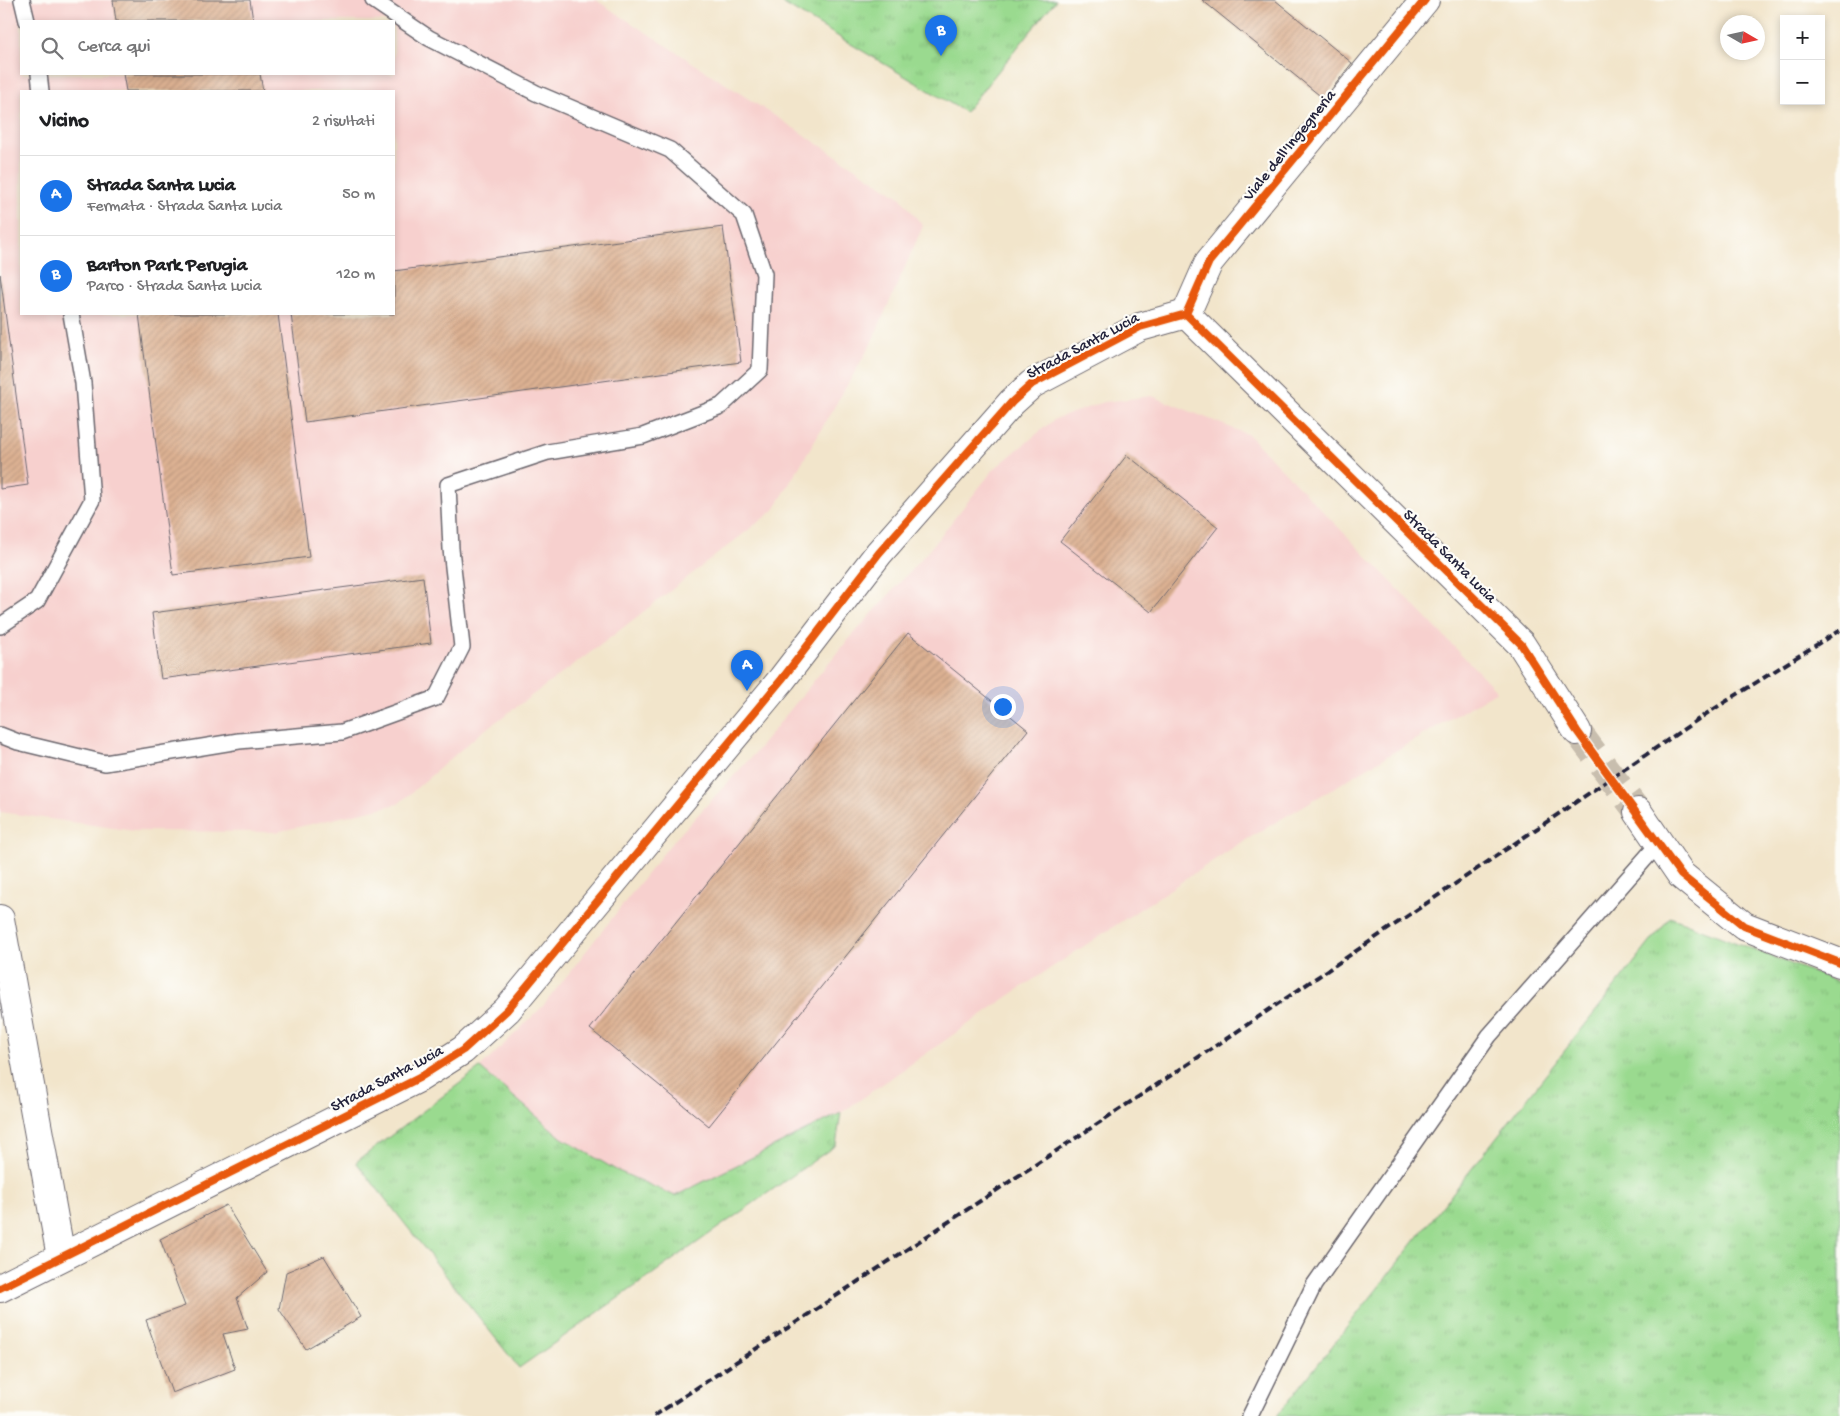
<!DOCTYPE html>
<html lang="it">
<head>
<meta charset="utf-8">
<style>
  :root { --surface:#fff; --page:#f2f2f2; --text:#202124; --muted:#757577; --line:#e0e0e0; --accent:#1a73e8 }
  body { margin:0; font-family:"Gochi Hand",sans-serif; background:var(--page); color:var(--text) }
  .controls { position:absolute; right:15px; top:15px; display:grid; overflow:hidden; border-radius:0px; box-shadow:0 2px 8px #0003 }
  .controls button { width:45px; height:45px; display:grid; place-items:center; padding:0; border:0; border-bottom:1px solid var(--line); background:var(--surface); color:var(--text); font:25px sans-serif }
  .compass { position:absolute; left:1720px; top:15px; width:45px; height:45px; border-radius:50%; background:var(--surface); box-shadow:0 2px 8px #0003; rotate:99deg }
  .you { position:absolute; left:1002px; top:706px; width:18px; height:18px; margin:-12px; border:4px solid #fff; border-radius:50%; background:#1a73e8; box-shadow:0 0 0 8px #1a73e833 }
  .badge { display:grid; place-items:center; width:32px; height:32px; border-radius:50%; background:var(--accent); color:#fff; font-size:16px; font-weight:700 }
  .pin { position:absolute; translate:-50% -41px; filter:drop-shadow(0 1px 2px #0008) }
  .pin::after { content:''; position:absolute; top:26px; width:18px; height:15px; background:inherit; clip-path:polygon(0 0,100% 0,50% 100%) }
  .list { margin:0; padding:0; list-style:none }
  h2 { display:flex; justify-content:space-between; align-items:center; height:65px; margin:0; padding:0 20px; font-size:21px }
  h2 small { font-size:16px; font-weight:400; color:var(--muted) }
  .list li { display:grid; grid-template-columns:32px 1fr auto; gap:15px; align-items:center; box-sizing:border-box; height:80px; padding:0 20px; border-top:1px solid var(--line) }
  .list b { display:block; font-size:19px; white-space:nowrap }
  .list p { margin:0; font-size:16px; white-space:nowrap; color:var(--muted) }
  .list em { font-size:16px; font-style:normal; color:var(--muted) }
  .icon { flex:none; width:28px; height:28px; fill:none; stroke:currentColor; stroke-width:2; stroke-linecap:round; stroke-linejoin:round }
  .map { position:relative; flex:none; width:1840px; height:1416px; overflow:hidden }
  .search { position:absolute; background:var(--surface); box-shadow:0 2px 8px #0003; left:20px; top:20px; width:375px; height:55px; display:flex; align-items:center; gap:12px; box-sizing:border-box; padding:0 18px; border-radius:0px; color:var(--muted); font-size:19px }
  .panel { position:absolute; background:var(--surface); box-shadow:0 2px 8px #0003; left:20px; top:90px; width:375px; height:225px; border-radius:0px }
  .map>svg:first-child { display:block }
</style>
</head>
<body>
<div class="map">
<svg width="1840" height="1416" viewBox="0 0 1840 1416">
  <defs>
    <pattern id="grass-tufts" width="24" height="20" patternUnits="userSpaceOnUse" patternTransform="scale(1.25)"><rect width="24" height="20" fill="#9ada8f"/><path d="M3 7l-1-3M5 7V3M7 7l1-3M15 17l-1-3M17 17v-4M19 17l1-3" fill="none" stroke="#84bb7c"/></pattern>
    <pattern id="building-hatch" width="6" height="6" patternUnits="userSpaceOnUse" patternTransform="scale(1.25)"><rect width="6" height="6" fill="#dcb192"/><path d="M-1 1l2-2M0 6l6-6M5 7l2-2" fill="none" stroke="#bc987f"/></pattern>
  </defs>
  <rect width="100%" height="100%" fill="#fdfcf7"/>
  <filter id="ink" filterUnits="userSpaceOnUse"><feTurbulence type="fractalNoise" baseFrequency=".02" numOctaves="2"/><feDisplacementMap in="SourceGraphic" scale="10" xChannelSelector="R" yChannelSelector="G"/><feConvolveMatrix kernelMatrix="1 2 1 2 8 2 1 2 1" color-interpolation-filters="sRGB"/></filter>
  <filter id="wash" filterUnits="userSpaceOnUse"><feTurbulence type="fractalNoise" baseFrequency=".0096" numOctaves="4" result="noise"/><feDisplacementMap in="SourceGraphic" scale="20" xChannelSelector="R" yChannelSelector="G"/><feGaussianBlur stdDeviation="1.12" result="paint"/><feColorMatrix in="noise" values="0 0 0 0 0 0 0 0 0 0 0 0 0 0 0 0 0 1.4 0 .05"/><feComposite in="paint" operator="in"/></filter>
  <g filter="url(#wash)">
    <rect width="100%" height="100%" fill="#f2e5cb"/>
    <path fill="#f7d0ce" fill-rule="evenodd" d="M0 0H596L900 197 923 226 870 346 774 510 602 644 478 735 398 804 276 832 135 831 0 812ZM21 21H394V74H21ZM21 91H394V314H21Z
      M1152 396 1249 435 1497 691 1234 847 1010 995 841 1113 698 1187 675 1196 616 1170 562 1138 480 1068 543 1006 669 846 755 753 835 655 929 550 994 469 1055 419 1104 402Z"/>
    <path fill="url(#grass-tufts)" stroke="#5e7e65" d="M777 0H1056L965 112Z
      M1670 917 1840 983V1416H1277Z
      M480 1068 562 1138 616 1170 675 1196 841 1113 836 1145 519 1368 356 1162Z"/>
    <g id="blocks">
      <path fill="url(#building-hatch)" d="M113 0H250L253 21H116Z
        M1202 0H1275L1352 63 1324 99Z
        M123 74H260L263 91H126Z
        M723 227 741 362 305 422 291 314H394V271Z
        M0 274 28 485 0 489Z
        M139 314H278L309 557 173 575Z
        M1127 455 1218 527 1151 612 1060 541Z
        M423 577 431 643 161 679 152 613Z
        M908 633 1028 730 709 1126 590 1029Z
        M226 1205 267 1272 237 1298 248 1329 223 1334 235 1369 172 1393 146 1320 185 1306 160 1239Z
        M324 1256 361 1317 306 1349 279 1309 286 1272Z"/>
    </g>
  </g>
  <g filter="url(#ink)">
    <use href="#blocks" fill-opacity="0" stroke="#6b666d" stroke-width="1"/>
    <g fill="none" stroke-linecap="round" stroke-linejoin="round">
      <path stroke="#c8beae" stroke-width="28" stroke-dasharray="28 14" stroke-linecap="butt" d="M1577 731 1638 812"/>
      <defs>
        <path id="service" d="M22 0 27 21
          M39 74 41 91
          M0 626 37 601 92 500 83 383 71 314
          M0 735 18 742 105 763 239 741 342 732 436 698 462 647 451 549 448 485 548 452 643 436 721 406 760 370 764 274 744 215 670 150 536 93 429 38 373 0
          M1250 1416 1314 1285 1489 1036 1659 843"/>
        <path id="minor" d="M0 919 61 1257
          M0 1288 419 1078 463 1050 507 1010 782 679 879 553 1012 402 1032 384 1140 327 1186 314"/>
        <path id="tertiary" d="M1425 0 1209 262 1186 314 1521 644 1577 731
          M1638 812 1681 875 1744 926 1840 963"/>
      </defs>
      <use href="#service" stroke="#6b666d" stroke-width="18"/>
      <use href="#minor" stroke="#6b666d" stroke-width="30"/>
      <use href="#tertiary" stroke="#6b666d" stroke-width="30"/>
      <use href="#service" stroke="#fff" stroke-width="15"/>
      <use href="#minor" stroke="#fff" stroke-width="28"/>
      <use href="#tertiary" stroke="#fff" stroke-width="28"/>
      <path stroke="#22223b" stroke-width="4" stroke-dasharray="8 4" stroke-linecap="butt" d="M654 1416 1223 1041 1706 714 1840 630"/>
      <defs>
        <path id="cycleway" d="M1186 314 1521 644 1577 731 1681 875 1744 926 1840 963
          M1186 314 1209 262 1425 0
          M0 1288 419 1078 463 1050 507 1010 782 679 879 553 1012 402 1032 384 1140 327 1186 314"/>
      </defs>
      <use href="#cycleway" stroke="#fdfcf7" stroke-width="11"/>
      <use href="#cycleway" stroke="#e8590c" stroke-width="8"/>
    </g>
  </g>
  <g text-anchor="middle" stroke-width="4.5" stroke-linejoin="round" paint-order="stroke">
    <g font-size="16" fill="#22223b" stroke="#fdfcf7">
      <text transform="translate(1288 144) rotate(-51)" y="6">Viale dell'Ingegneria</text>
      <text transform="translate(1082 344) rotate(-28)" y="6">Strada Santa Lucia</text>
      <text transform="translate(1451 555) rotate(45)" y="6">Strada Santa Lucia</text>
      <text transform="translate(386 1077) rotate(-28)" y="6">Strada Santa Lucia</text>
    </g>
  </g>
</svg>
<div class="controls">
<button>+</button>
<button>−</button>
</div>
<svg class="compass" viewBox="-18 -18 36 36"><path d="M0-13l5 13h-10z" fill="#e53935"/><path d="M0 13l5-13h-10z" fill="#757577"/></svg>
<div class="you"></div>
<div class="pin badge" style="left:747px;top:691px">A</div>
<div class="pin badge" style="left:941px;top:56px">B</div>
<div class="search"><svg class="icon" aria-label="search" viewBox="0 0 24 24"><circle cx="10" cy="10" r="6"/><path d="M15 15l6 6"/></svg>Cerca qui</div>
<section class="panel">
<h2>Vicino<small>2 risultati</small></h2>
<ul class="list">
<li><span class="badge">A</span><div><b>Strada Santa Lucia</b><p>Fermata · Strada Santa Lucia</p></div><em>50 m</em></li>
<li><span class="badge">B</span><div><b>Barton Park Perugia</b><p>Parco · Strada Santa Lucia</p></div><em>120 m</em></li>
</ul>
</section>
</div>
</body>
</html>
